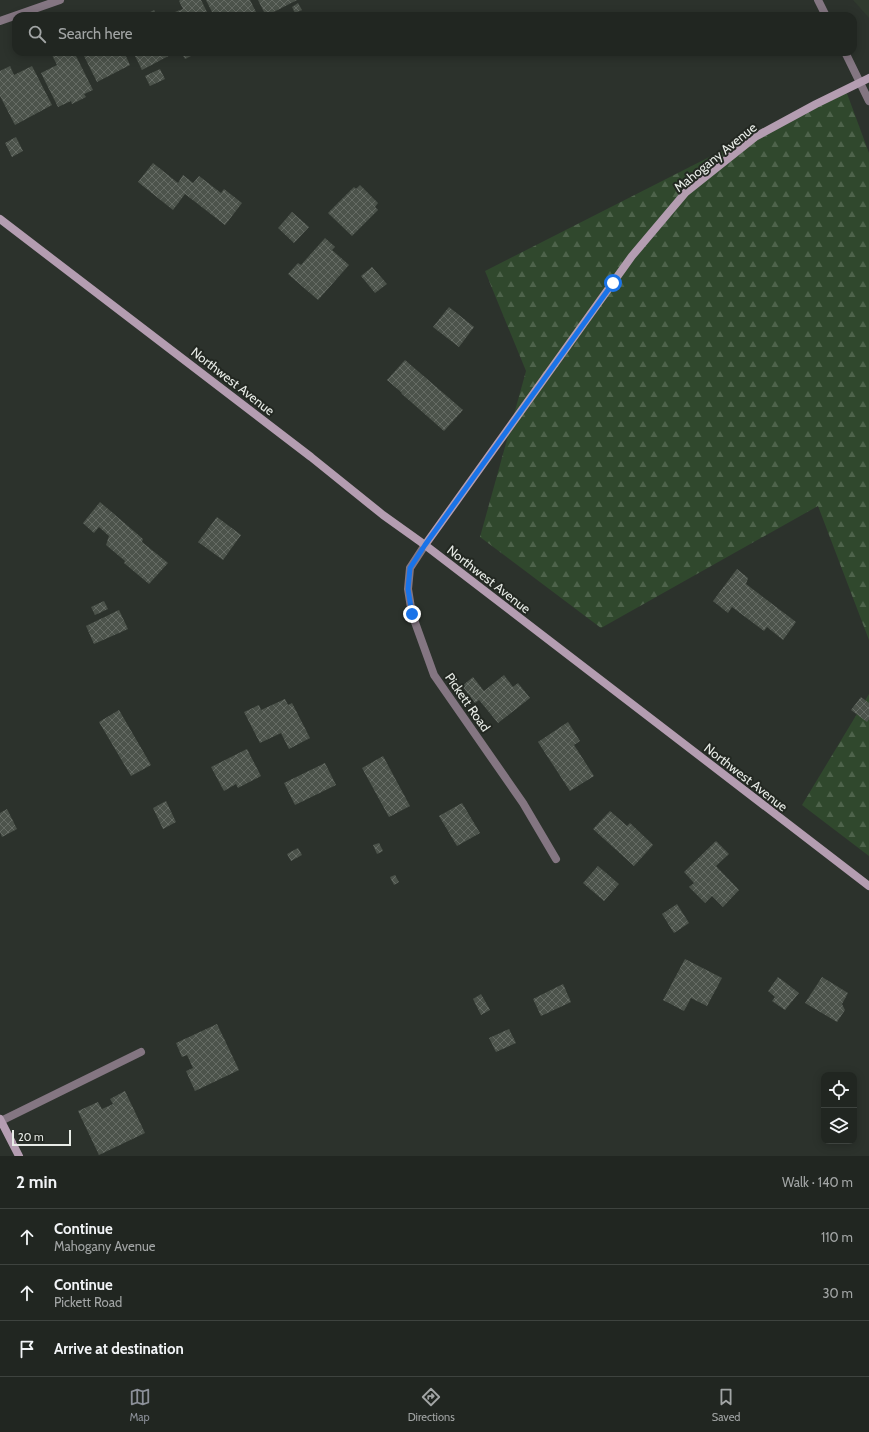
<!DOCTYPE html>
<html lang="en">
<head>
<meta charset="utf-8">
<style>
  :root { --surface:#212621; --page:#292e2a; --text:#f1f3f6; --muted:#a2a5a5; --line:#3e433f; --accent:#8c9099 }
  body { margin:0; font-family:Cabin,sans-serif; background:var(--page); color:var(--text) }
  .controls { position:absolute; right:12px; bottom:12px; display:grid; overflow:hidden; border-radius:8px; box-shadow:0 2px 10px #0003 }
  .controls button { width:36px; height:36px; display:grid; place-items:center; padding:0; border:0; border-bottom:1px solid var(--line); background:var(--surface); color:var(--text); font:20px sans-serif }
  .scale { position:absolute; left:12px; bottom:10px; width:59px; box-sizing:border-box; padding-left:4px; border:2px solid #e8ece7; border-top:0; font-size:11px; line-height:14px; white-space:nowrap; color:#e8ece7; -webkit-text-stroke:3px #232822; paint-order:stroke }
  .stop { position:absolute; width:12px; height:12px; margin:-9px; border:3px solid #1a73e8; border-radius:50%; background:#fff }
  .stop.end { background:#1a73e8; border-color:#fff; box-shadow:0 1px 4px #0008 }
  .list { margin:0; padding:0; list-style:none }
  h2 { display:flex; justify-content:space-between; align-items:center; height:52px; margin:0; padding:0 16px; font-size:17px }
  h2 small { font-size:13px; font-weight:400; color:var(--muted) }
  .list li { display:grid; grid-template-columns:26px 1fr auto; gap:12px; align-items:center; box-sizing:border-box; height:56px; padding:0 16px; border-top:1px solid var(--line) }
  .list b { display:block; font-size:15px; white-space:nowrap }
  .list p { margin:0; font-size:13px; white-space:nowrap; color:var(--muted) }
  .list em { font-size:13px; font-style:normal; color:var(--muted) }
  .icon { flex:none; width:22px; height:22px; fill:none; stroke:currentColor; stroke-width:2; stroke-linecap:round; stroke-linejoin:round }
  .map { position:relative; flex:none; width:869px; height:1156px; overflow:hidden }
  .search { position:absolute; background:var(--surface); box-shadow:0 2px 10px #0003; left:12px; right:12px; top:12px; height:44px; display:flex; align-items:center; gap:10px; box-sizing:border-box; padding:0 14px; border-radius:12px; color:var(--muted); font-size:15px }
  .sheet { height:220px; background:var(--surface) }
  nav { display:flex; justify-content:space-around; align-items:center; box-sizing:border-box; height:56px; border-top:1px solid var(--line); background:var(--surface); font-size:11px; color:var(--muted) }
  nav a { display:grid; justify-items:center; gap:2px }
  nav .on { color:var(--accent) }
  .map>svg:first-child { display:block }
</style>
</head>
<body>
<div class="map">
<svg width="869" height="1156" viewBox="0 0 869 1156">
  <defs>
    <pattern id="forest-firs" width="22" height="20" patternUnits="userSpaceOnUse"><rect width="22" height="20" fill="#30482d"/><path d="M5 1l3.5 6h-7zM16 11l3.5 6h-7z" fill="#4e634b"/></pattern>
    <pattern id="building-cross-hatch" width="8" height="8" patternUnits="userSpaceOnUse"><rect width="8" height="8" fill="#4c534b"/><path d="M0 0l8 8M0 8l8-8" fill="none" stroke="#666c65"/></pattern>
  </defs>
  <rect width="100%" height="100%" fill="#2c322c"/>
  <path fill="#303a2e" d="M853 0H869V18Z"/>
  <path fill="url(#forest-firs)" d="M845 88 869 153V640L818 506 601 628 480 537 526 371 485 271Z
    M869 694V856L802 805Z"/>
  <path fill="url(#building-cross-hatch)" d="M180 0H201L209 16H177L175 12 183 9 179 1Z
    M206 0H250L258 16H214Z
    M258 0H297L266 16Z
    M298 3 302 10 295 13 292 7Z
    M154 10 157 16H143Z
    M54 52H74L93 90 84 94 86 97 72 104 71 101 58 107 41 73 57 65 51 53Z
    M91 52H124L130 65 97 82 84 56Z
    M133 52H176L142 70Z
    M181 52H199L185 59Z
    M10 66 14 75 32 66 52 105 15 125 0 96V71Z
    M160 69 165 79 150 86 145 76Z
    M16 137 23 151 12 157 5 143Z
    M153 163 178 183 183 175 193 183 199 176 221 193 224 189 242 203 225 225 185 194 173 210 138 182Z
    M360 185 378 203 375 207 378 210 352 236 328 213 354 187 356 189Z
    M292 212 309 227 294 243 278 228Z
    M325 238 335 247 332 250 349 265 318 300 288 274 298 263 301 265Z
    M372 267 387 284 375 293 361 276Z
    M449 307 474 327 459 347 433 327Z
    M405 360 463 410 444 431 402 394 401 392 387 380Z
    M100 502 143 539 142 542 168 563 149 584 124 563 125 561 106 545 109 536 99 527 94 533 83 523Z
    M217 517 241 535 223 560 198 542Z
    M737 569 748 578 746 584 796 622 783 640 767 627 764 631 732 607 728 613 713 601Z
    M104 601 108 609 95 615 91 607Z
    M119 610 128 629 94 644 86 626Z
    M504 675 513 687 518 683 530 698 498 723 479 700 475 703 462 686 473 677 484 691Z
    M861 697 869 703V719L867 722 851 710Z
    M285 699 288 705 292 703 310 738 289 749 281 733 260 743 244 712 259 705 261 710Z
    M119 710 151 765 131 776 99 722Z
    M568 722 580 741 574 745 594 776 570 791 538 742Z
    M247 749 261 776 238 788 236 784 224 791 211 767Z
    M383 756 410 806 389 817 362 768Z
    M325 763 336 785 295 805 284 783Z
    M166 801 176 822 163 829 153 808Z
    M462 803 480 833 457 846 439 816Z
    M7 809 17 829 2 837 0 832V813Z
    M610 811 627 826 630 823 653 845 634 866 593 829Z
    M716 841 729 854 716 866 739 890 723 907 712 896 705 903 689 887 694 883 684 872Z
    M379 843 383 851 377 854 373 845Z
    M298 848 302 855 291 861 287 854Z
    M598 866 619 884 604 901 583 883Z
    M395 875 399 882 394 885 390 877Z
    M677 904 689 923 674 933 662 914Z
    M685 959 722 978 707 1006 691 998 684 1011 663 1000Z
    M778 977 799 993 785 1010 772 1001 775 997 768 991Z
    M822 977 848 993 842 1004 845 1010 837 1022 805 1003Z
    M563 984 571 1002 541 1016 533 999Z
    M481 994 490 1010 481 1015 473 999Z
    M217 1024 239 1070 195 1091 186 1071 193 1068 187 1055 182 1057 176 1043Z
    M509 1029 516 1043 496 1052 489 1038Z
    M125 1091 145 1133 99 1155 78 1111 98 1102 102 1109 113 1104 110 1099Z"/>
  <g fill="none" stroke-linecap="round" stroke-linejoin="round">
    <path stroke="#847682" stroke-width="8" d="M1 1121 141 1052"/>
    <path stroke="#847682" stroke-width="8" d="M818 0 826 16
      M0 21 60 0
      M845 52 869 101
      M425 545 410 568 408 589 412 614 434 675 523 803 556 859"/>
    <path stroke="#b49db1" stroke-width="8" d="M0 219 311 457 383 515 425 545 869 886
      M425 545 632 256 686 192 755 137 816 104 869 78
      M0 1119 19 1156"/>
  </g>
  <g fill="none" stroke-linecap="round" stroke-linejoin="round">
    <path stroke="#1a73e8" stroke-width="5" d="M412 614 408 589 410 568 425 545 613 283"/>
  </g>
  <g text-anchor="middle" stroke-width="4" stroke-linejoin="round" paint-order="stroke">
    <g font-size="13" fill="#e8ece7" stroke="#232822">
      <text transform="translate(715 157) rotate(-39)" y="5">Mahogany Avenue</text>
      <text transform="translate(233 381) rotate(38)" y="5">Northwest Avenue</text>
      <text transform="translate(489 579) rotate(38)" y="5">Northwest Avenue</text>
      <text transform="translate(468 702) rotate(55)" y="5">Pickett Road</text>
      <text transform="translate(746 777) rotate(38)" y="5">Northwest Avenue</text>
    </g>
  </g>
</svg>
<div class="controls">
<button><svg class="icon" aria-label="locate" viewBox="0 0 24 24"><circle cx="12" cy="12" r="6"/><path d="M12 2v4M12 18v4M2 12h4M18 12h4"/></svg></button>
<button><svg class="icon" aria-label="layers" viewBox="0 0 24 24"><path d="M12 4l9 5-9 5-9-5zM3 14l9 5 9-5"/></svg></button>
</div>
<div class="scale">20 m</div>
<div class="stop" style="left:613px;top:283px"></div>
<div class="stop end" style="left:412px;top:614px"></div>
<div class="search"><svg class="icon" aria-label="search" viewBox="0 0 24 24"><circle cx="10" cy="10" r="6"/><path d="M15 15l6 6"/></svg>Search here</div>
</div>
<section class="sheet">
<h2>2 min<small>Walk · 140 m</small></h2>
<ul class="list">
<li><svg class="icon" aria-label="ahead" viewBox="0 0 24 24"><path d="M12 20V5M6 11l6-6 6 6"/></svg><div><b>Continue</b><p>Mahogany Avenue</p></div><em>110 m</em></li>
<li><svg class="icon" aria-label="ahead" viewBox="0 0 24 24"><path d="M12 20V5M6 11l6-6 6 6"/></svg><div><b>Continue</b><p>Pickett Road</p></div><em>30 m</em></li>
<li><svg class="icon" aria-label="arrive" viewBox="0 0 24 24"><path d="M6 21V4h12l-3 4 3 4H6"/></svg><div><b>Arrive at destination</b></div></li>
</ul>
</section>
<nav>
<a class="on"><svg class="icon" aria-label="map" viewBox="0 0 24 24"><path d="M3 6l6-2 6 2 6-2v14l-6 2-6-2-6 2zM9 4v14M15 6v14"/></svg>Map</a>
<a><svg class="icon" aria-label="directions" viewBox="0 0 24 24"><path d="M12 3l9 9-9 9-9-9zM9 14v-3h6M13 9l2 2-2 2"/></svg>Directions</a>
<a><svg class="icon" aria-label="saved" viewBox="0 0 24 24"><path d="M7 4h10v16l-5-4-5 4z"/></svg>Saved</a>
</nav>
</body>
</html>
